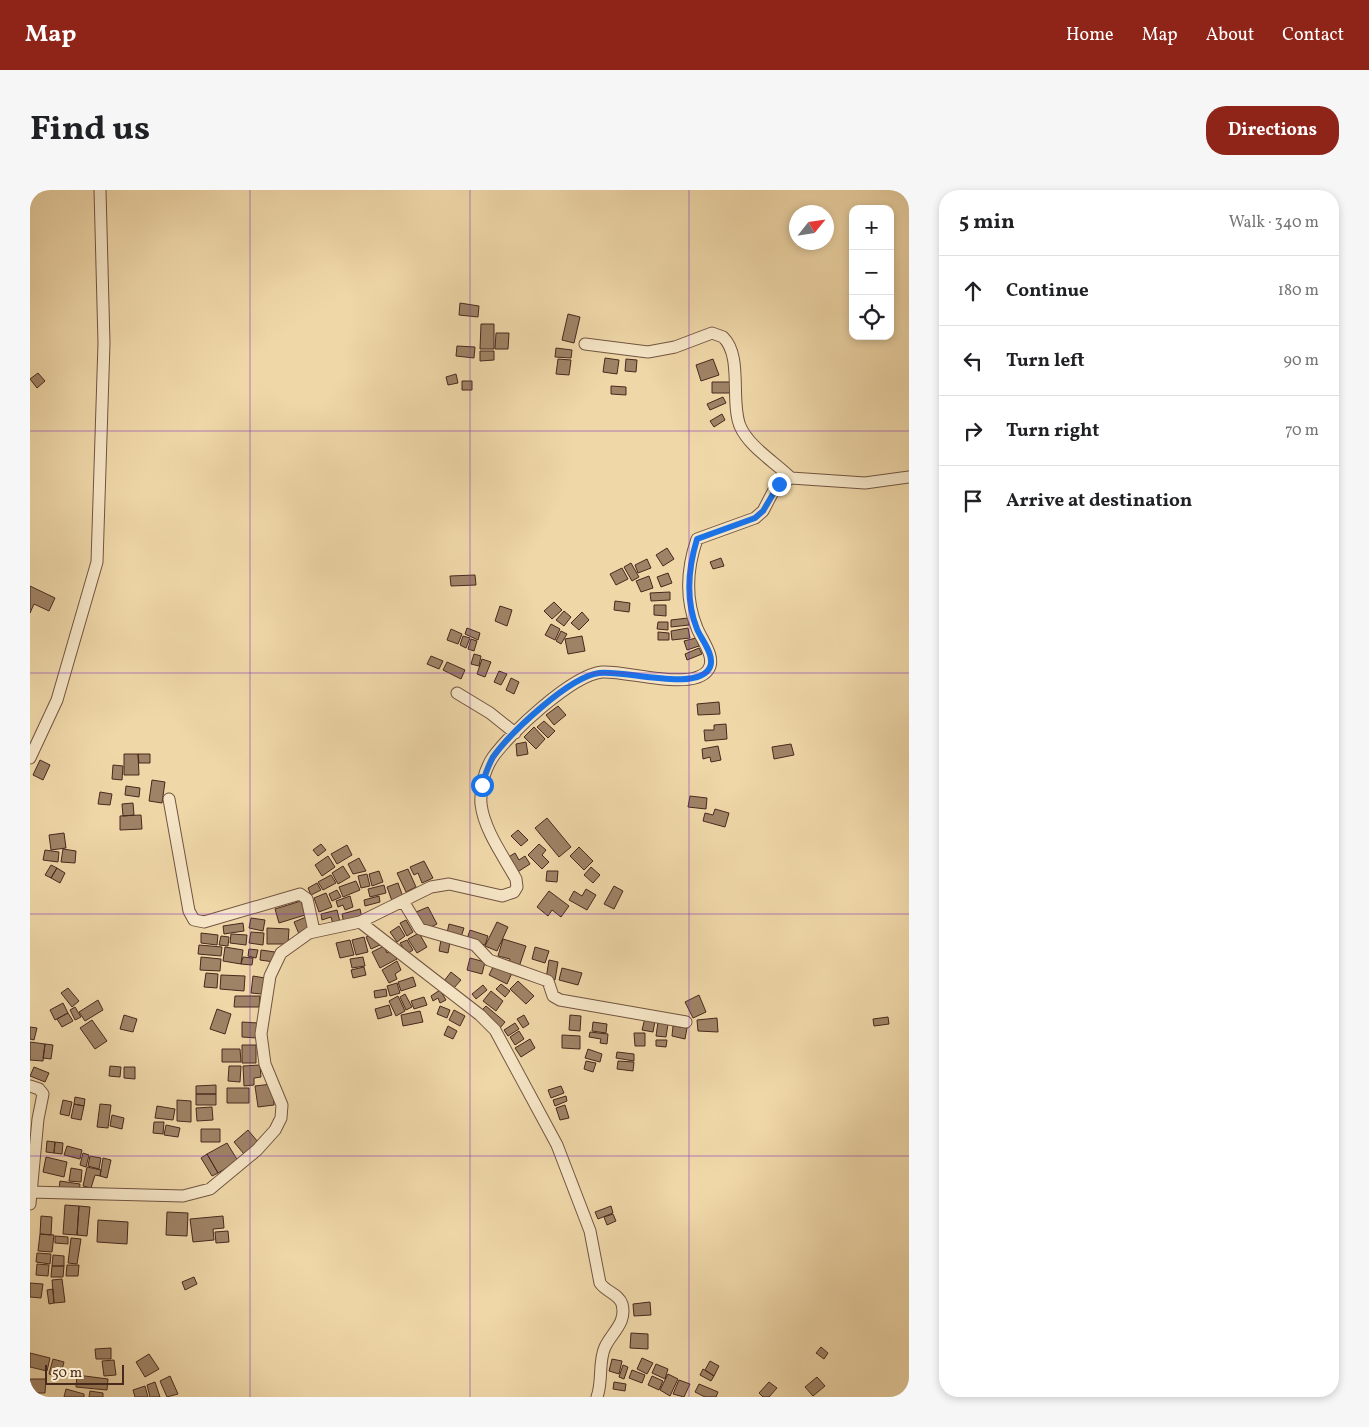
<!DOCTYPE html>
<meta charset="utf-8">
<style>
body{margin:0;font-family:Vollkorn,serif;background:#f6f6f6;color:#202124}
.controls{position:absolute;right:15px;top:15px;display:grid;overflow:hidden;border-radius:10px;box-shadow:0 2px 8px #0003}
.controls button{width:45px;height:45px;display:grid;place-items:center;padding:0;border:0;border-bottom:1px solid #e0e0e0;background:#fff;color:#202124;font:25px sans-serif}
.compass{position:absolute;left:759px;top:15px;width:45px;height:45px;border-radius:50%;background:#fff;box-shadow:0 2px 8px #0003;rotate:60deg}
.scale{position:absolute;left:15px;bottom:12px;width:79px;box-sizing:border-box;padding-left:5px;border:2px solid #48291e;border-top:0;font-size:14px;line-height:18px;white-space:nowrap;color:#48291e;-webkit-text-stroke:4px #f5e5c6;paint-order:stroke}
.stop{position:absolute;width:15px;height:15px;margin:-11px;border:4px solid #1a73e8;border-radius:50%;background:#fff}
.stop.end{background:#1a73e8;border-color:#fff;box-shadow:0 1px 5px #0008}
.list{margin:0;padding:0;list-style:none}
h2{display:flex;justify-content:space-between;align-items:center;height:65px;margin:0;padding:0 20px;font-size:21px}
h2 small{font-size:16px;font-weight:400;color:#757577}
.list li{display:grid;grid-template-columns:32px 1fr auto;gap:15px;align-items:center;box-sizing:border-box;height:70px;padding:0 20px;border-top:1px solid #e0e0e0}
.list b{display:block;font-size:19px;white-space:nowrap}
.list em{font-size:16px;font-style:normal;color:#757577}
.icon{flex:none;width:28px;height:28px;fill:none;stroke:currentColor;stroke-width:2;stroke-linecap:round;stroke-linejoin:round}
.map{position:relative;flex:none;width:879px;height:1207px;overflow:hidden;border-radius:20px}
header{display:flex;align-items:center;gap:30px;box-sizing:border-box;height:70px;padding:0 25px;background:#8f2418;color:#fff}
header strong{font-size:24px}
nav{display:flex;gap:28px;margin-inline-start:auto;font-size:18px}
.intro{display:flex;align-items:center;justify-content:space-between;box-sizing:border-box;height:120px;padding:0 30px}
h1{margin:0;font-size:35px}
.button{padding:12px 22px;border-radius:20px;background:#8f2418;color:#fff;font-size:18px;font-weight:700}
main{display:flex;gap:30px;padding:0 30px}
aside{flex:1;background:#fff;border-radius:20px;box-shadow:0 2px 8px #0003}
.map>svg:first-child{display:block}
</style>
<header>
<strong>Map</strong>
<nav><a>Home</a><a>Map</a><a>About</a><a>Contact</a></nav>
</header>
<div class="intro"><h1>Find us</h1><a class="button">Directions</a></div>
<main>
<div class="map">
<svg width="879" height="1207" viewBox="0 0 879 1207">
<rect width="100%" height="100%" fill="#efd7a8"/>
<filter id="stains"><feTurbulence type="fractalNoise" baseFrequency=".004" numOctaves="4"/><feColorMatrix values="0 0 0 0 .2 0 0 0 0 .09 0 0 0 0 .02 0 0 0 .5 -.17"/></filter>
<radialGradient id="worn" r=".72"><stop offset=".6" stop-color="#630" stop-opacity="0"/><stop offset="1" stop-color="#630" stop-opacity=".3"/></radialGradient>
<path fill="#9f8366" stroke="#48291e" d="M430 113 449 116 448 127 429 125Z
M538 124 550 127 544 153 532 150Z
M451 134H464V159H450Z
M466 143H479L478 159H465Z
M427 156 445 157 444 168 426 166Z
M526 158 542 160 541 168 525 167Z
M450 161H464V170L450 171Z
M575 168 589 170 587 184 573 182Z
M528 169 541 170 539 185 526 184Z
M596 169 607 170 606 182 595 181Z
M683 169 689 185 671 191 666 175Z
M8 183 15 191 7 198 0 189Z
M426 184 428 193 418 195 416 187Z
M432 191H442V200H432Z
M682 192H700L701 203H682Z
M581 196 596 197V205L581 204Z
M693 207 696 213 680 220 677 214Z
M692 224 695 230 684 237 680 231Z
M637 358 644 369 633 376 626 365Z
M691 368 694 376 683 379 680 372Z
M617 369 621 378 608 383 605 375Z
M601 373 609 387 602 391 594 377Z
M592 378 598 389 586 395 580 384Z
M638 383 642 393 631 397 627 387Z
M445 385 446 395 421 396 420 386Z
M619 386 623 398 611 402 606 391Z
M0 396 25 408 19 421 4 414 0 423Z
M640 402V410L621 411 620 403Z
M585 411 600 413 599 422 584 420Z
M524 412 532 420 522 429 514 421Z
M624 415H636V426L624 425Z
M470 416 482 420 477 436 465 431Z
M534 421 541 427 534 436 526 430Z
M552 422 559 430 549 440 541 433Z
M658 428 659 435 641 437V430Z
M628 432H638V440L627 439Z
M521 434 530 439 525 450 515 445Z
M437 438 450 443 448 450 435 444Z
M658 438 660 448 642 450 641 441Z
M421 439 432 444 428 454 417 450Z
M531 441 537 444 531 454 526 451Z
M628 442 639 443V450H628Z
M433 446 440 448 436 458 430 455Z
M552 446 555 461 538 464 535 449Z
M666 448 669 456 657 460 654 451Z
M441 449 447 451 444 461 438 459Z
M669 458 672 464 657 470 655 464Z
M444 464 451 466 449 476 441 474Z
M401 466 413 471 409 479 397 474Z
M452 469 461 472 455 487 447 484Z
M417 472 435 480 431 489 413 480Z
M469 481 477 484 471 495 464 492Z
M481 488 489 492 484 504 476 500Z
M689 512 690 524 668 525 667 514Z
M528 516 536 525 524 535 516 525Z
M514 531 525 541 518 548 507 537Z
M696 534 697 549 675 551 674 540H684V535Z
M504 537 515 549 506 559 494 547Z
M496 552 498 564 487 566 486 554Z
M761 554 764 565 744 569 742 557Z
M688 556 691 570 681 572 680 567 673 569 672 559Z
M94 564H108L109 585H94Z
M108 564H120V573H109Z
M10 570 20 575 13 590 3 585Z
M83 575 93 576 92 590 82 589Z
M122 590 135 592 132 613 119 611Z
M96 596 110 598 109 607 95 605Z
M70 602 82 604 80 615 68 614Z
M660 606 677 608 676 619 658 617Z
M103 613 104 625 93 626 92 614Z
M685 619 699 623 695 637 673 631 675 623 683 625Z
M111 625 112 639 90 640V626Z
M517 628 541 657 529 667 505 638Z
M488 640 498 650 491 656 481 646Z
M34 643 36 658 21 660 19 645Z
M291 654 296 660 288 666 283 660Z
M509 654 516 660 512 665 519 672 512 679 498 665Z
M317 655 322 665 307 674 301 664Z
M549 657 563 671 554 680 540 666Z
M33 659 46 661 45 673 31 672Z
M15 660 29 662 28 672 13 670Z
M485 663 489 670 495 666 500 674 486 683 477 668Z
M298 666 305 677 292 686 285 675Z
M329 668 336 681 323 684 318 674Z
M394 671 403 688 392 693 388 683 384 685 380 677Z
M21 675 27 678 21 688 15 685Z
M313 676 320 687 308 694 302 683Z
M561 677 570 685 563 693 554 685Z
M27 678 35 683 30 693 21 688Z
M378 679 386 697 376 702 367 683Z
M349 681 353 692 342 696 339 684Z
M517 681H528L527 692 516 691Z
M337 684 340 696 331 698 328 686Z
M301 685 306 693 293 700 288 692Z
M326 691 330 700 313 707 309 697Z
M287 693 291 700 281 705 278 698Z
M368 693 373 707 362 711 357 697Z
M354 695 356 703 340 707 338 699Z
M584 696 593 701 584 719 574 714Z
M556 699 566 705 557 720 539 710 544 701 552 706Z
M307 700 311 707 302 711 299 704Z
M519 701 539 716 531 727 522 720 518 726 507 717Z
M296 703 302 717 289 722 284 708Z
M320 706 323 717 315 720 313 715 308 717 306 711Z
M349 706 350 712 335 716 334 710Z
M271 711 275 725 249 733 245 719Z
M398 717 407 734 395 740 386 722Z
M330 719 332 728 314 733 312 724Z
M307 720 310 732 303 734 301 727 292 730 291 724Z
M276 727 281 739 269 744 264 732Z
M221 728 235 730 233 741 219 738Z
M376 730 383 742 377 746 370 733Z
M467 732 478 737 467 761 455 756Z
M213 733 214 741 194 744 193 736Z
M419 734 434 738 431 747 417 743Z
M369 736 375 746 367 752 360 742Z
M237 738 259 739 258 754H237Z
M440 740 458 746 455 755 437 749Z
M221 742 234 743 233 755 219 753Z
M171 743 188 745 187 755 171 753Z
M345 743 350 755 341 759 336 747Z
M389 743 397 757 387 763 378 749Z
M201 744 217 745 216 755 200 753Z
M191 746 199 747 198 756 189 755Z
M334 747 338 762 326 765 322 750Z
M473 749 496 756 489 777 479 774 480 769 468 766Z
M320 750 324 765 310 768 306 753Z
M377 750 383 760 377 764 370 753Z
M411 750 420 752 418 763 409 761Z
M169 755 192 757 191 766 168 764Z
M354 756 357 763 362 760 367 769 350 778 342 762Z
M195 757 213 760 211 774 193 771Z
M505 757 519 761 515 773 502 769Z
M219 759 228 760 226 768 218 766Z
M231 760 245 762 244 772 230 770Z
M171 767 191 769 190 781 170 780Z
M213 767 223 768 222 775 211 774Z
M333 767 335 776 322 778 320 769Z
M440 768 455 772 452 784 437 780Z
M519 770 528 772 525 790 516 789Z
M367 771 371 780 365 784 367 789 359 793 352 780Z
M464 775 482 783 477 794 459 785Z
M334 777 336 785 323 788 321 780Z
M532 778 552 783 548 795 529 790Z
M421 782 431 790 423 799 414 791Z
M176 783 188 784 187 798 174 797Z
M191 785 215 786 214 801 190 799Z
M223 786 235 788 232 804 221 803Z
M383 787 386 796 371 801 368 792Z
M488 791 504 806 496 814 480 799Z
M367 793 370 803 360 806 357 796Z
M471 794 480 801 475 807 466 799Z
M453 795 457 800 446 809 442 804Z
M38 798 49 811 42 817 31 803Z
M356 799 357 806 345 808 344 801Z
M410 800 416 810 410 813 408 808 403 811 401 806Z
M461 801 473 811 466 821 453 811Z
M375 804 382 817 376 820 370 807Z
M669 805 676 822 663 828 655 812Z
M205 806H230L229 817H204Z
M368 806 375 821 366 826 359 811Z
M394 807 397 815 384 819 381 811Z
M68 810 73 820 55 831 49 822Z
M33 813 38 823 25 830 20 820Z
M359 815 362 825 348 829 345 819Z
M410 816 420 820 417 828 407 824Z
M456 816 475 832 470 838 451 821Z
M45 817 51 827 45 830 40 820Z
M187 819 201 824 195 844 180 839Z
M424 820 435 826 430 836 419 830Z
M390 821 393 832 373 836 371 825Z
M38 823 43 831 32 837 27 829Z
M94 825 107 829 103 842 90 839Z
M494 825 499 834 493 838 487 829Z
M540 825 551 826 550 841 539 840Z
M858 827 859 834 844 836 843 829Z
M615 828 625 831 623 842 612 840Z
M687 828 688 842 668 841 667 830Z
M62 830 77 851 65 859 50 838Z
M212 832 228 833 227 848 212 847Z
M563 832 577 834 576 843 562 841Z
M628 832 638 834 636 847 626 846Z
M485 833 489 839 478 846 474 840Z
M418 836 427 841 423 849 414 845Z
M643 836 657 838 655 849 642 846Z
M0 837 7 838 4 850 0 849Z
M489 841 494 849 485 855 480 847Z
M560 842 578 844 577 854 570 853 571 849 559 847Z
M604 843H615V856H605Z
M532 845 550 846V859L532 858Z
M500 849 505 858 491 867 485 858Z
M626 850H637L636 857 626 856Z
M0 852 15 854 13 871 0 870Z
M15 854 23 855 21 869 13 868Z
M212 855H226V873H212Z
M192 859H210L211 872H192Z
M558 859 572 864 570 872 555 868Z
M587 862 604 864V871L586 868Z
M556 871 566 873 563 882 554 879Z
M588 871 604 872 603 881 587 879Z
M230 875 231 887 224 888V895L214 896 213 876Z
M80 876 91 877 90 887 79 886Z
M199 876H211L210 892 198 891Z
M4 877 19 883 15 892 0 886Z
M94 877H105V889L94 888Z
M242 894 244 915 228 917 225 896Z
M186 895V904H166V896Z
M531 896 534 903 521 908 518 900Z
M197 898H219V913H197Z
M166 904H186V915H166Z
M536 906 537 911 525 916 523 910Z
M45 907 55 909 54 916 44 914Z
M33 910 42 912 39 926 30 924Z
M147 910 161 911V932L147 931Z
M44 914 54 916 51 930 41 928Z
M70 914 81 915 78 938 67 937Z
M535 915 539 928 530 930 526 918Z
M127 916 145 919 143 930 125 928Z
M182 917 183 930 167 931 166 918Z
M82 925 94 928 92 939 80 936Z
M124 932H134L133 944 123 943Z
M136 935 150 938 148 947 134 945Z
M171 939H190V952H171Z
M218 940 228 952 214 964 204 952Z
M17 951 25 952 24 963 16 962Z
M25 952 33 953 32 964 24 963Z
M197 953 208 971 188 983 177 964Z
M37 956 52 960 50 969 34 965Z
M53 963 59 965 56 977 50 975Z
M177 964 188 983 182 986 171 968Z
M60 966 71 968 69 979 58 976Z
M16 967 37 972 34 987 13 982Z
M73 968 81 970 77 988 70 986Z
M57 977 71 980 70 986 65 985 61 998 53 996Z
M41 978 52 980 51 992 39 991Z
M30 991 50 994 49 1002 29 999Z
M35 1015 49 1016 47 1045 33 1044Z
M49 1016 60 1017 57 1046 47 1045Z
M581 1016 583 1023 568 1029 565 1022Z
M137 1022 158 1023 157 1046 136 1045Z
M583 1024 586 1031 577 1035 574 1027Z
M11 1026 22 1027 21 1045 10 1044Z
M193 1026 194 1038 183 1039 184 1050 163 1052 160 1029Z
M68 1030 98 1032 97 1054 67 1052Z
M198 1041 199 1052 186 1053 185 1042Z
M10 1044 24 1045 22 1062 8 1061Z
M25 1046 38 1047V1054L25 1053Z
M41 1048 51 1049 47 1074 38 1073Z
M7 1063 21 1064 20 1074 6 1072Z
M23 1065 34 1066V1076H22Z
M7 1074 19 1075 18 1086 6 1085Z
M37 1075H49L48 1086H36Z
M22 1076H34L33 1087H21Z
M164 1087 167 1094 155 1100 152 1092Z
M32 1089 35 1112 24 1113 22 1090Z
M0 1093 13 1094 11 1108 0 1107Z
M23 1099 24 1113 19 1114 17 1100Z
M620 1112 621 1125 604 1126 603 1114Z
M601 1143 618 1144V1159L600 1158Z
M791 1157 798 1163 794 1169 786 1163Z
M81 1158V1169H66L65 1159Z
M0 1163 20 1168 17 1181 0 1177Z
M119 1164 129 1179 115 1187 106 1172Z
M612 1168 623 1173 617 1184 607 1179Z
M23 1169 34 1172 30 1187 19 1184Z
M582 1169 592 1171 589 1184 579 1181Z
M84 1170 86 1185 74 1186 72 1171Z
M680 1171 689 1176 684 1186 675 1180Z
M626 1174 638 1179 635 1189 622 1183Z
M593 1175 598 1177 594 1189 589 1187Z
M673 1179 684 1186 681 1191 670 1185Z
M602 1180 615 1185 612 1193 599 1188Z
M638 1184 648 1189 640 1206 630 1200Z
M47 1185 78 1189 77 1200 46 1197Z
M140 1186 148 1204 137 1207 130 1191Z
M622 1186 633 1191 629 1200 618 1195Z
M787 1187 795 1196 783 1206 775 1197Z
M0 1189H16L15 1203H0Z
M649 1190 660 1194 654 1207 643 1204Z
M125 1192 130 1207H120L117 1195Z
M584 1192 596 1194 595 1201 583 1199Z
M739 1192 747 1198 739 1207H733L729 1203Z
M669 1194 688 1202 686 1207H675L665 1202Z
M115 1196 118 1207H105L103 1200Z
M36 1199 54 1204V1207H34Z
M60 1201 73 1203V1207H59Z"/>
<g fill="none" stroke-linecap="round" stroke-linejoin="round">
<defs>
<path id="street" d="M555 154 618 162 645 157 682 143 693 147C713 166 700 211 710 236 719 257 745 272 761 288
M427 503 460 523 485 543
M0 568 27 510 67 372 74 153 70 0
M139 609 159 721 164 730 174 732 270 704 277 709 284 741
M373 711 390 739 445 755 459 770 518 791 523 806 530 810 656 832
M330 732 450 825 465 840 527 955 560 1041 570 1093C576 1102 589 1104 592 1114 597 1133 582 1142 575 1157 568 1172 573 1191 567 1207
M0 896 9 899 13 904 8 929 0 1014
M0 1002 153 1006 180 999 227 960 245 940 251 928 252 915 235 874 231 844 240 786 251 763 279 743 330 732 401 697 419 694 472 706 484 702 487 697 486 689C474 667 454 640 451 614 450 599 454 580 463 567 480 543 542 485 572 482 596 480 662 502 678 480 687 468 671 449 667 438 655 409 657 378 667 349L725 328 733 321 745 298 761 288 835 293 879 287"/>
</defs>
<use href="#street" stroke="#725440" stroke-width="13"/>
<use href="#street" stroke="#f5e5c6" stroke-width="11"/>
</g>
<g fill="none" stroke-linecap="round" stroke-linejoin="round">
<path stroke="#1a73e8" stroke-width="6" d="M452 595C455 585 458 576 463 567 481 542 539 487 569 483 592 479 669 503 680 477 685 465 671 449 667 439 655 409 658 379 667 349L725 328 733 321 749 294"/>
</g>
<path fill="none" stroke="#7b2cbf" stroke-width="1" stroke-opacity="0.55" d="M220 0V1207M440 0V1207M659 0V1207M0 241H879M0 483H879M0 724H879M0 966H879"/>
<rect width="100%" height="100%" filter="url(#stains)"/>
<rect width="100%" height="100%" fill="url(#worn)"/>
</svg>
<div class="controls">
<button>+</button>
<button>−</button>
<button><svg class="icon" aria-label="locate" viewBox="0 0 24 24"><circle cx="12" cy="12" r="6"/><path d="M12 2v4M12 18v4M2 12h4M18 12h4"/></svg></button>
</div>
<svg class="compass" viewBox="-18 -18 36 36"><path d="M0-13l5 13h-10z" fill="#e53935"/><path d="M0 13l5-13h-10z" fill="#757577"/></svg>
<div class="scale">50 m</div>
<div class="stop" style="left:452px;top:595px"></div>
<div class="stop end" style="left:749px;top:294px"></div>
</div>
<aside>
<h2>5 min<small>Walk · 340 m</small></h2>
<ul class="list">
<li><svg class="icon" aria-label="ahead" viewBox="0 0 24 24"><path d="M12 20V5M6 11l6-6 6 6"/></svg><div><b>Continue</b></div><em>180 m</em></li>
<li><svg class="icon" aria-label="left" viewBox="0 0 24 24"><path d="M17 20v-9H6M10 6l-5 5 5 5"/></svg><div><b>Turn left</b></div><em>90 m</em></li>
<li><svg class="icon" aria-label="right" viewBox="0 0 24 24"><path d="M7 20v-9h11M14 6l5 5-5 5"/></svg><div><b>Turn right</b></div><em>70 m</em></li>
<li><svg class="icon" aria-label="arrive" viewBox="0 0 24 24"><path d="M6 21V4h12l-3 4 3 4H6"/></svg><div><b>Arrive at destination</b></div></li>
</ul>
</aside>
</main>
